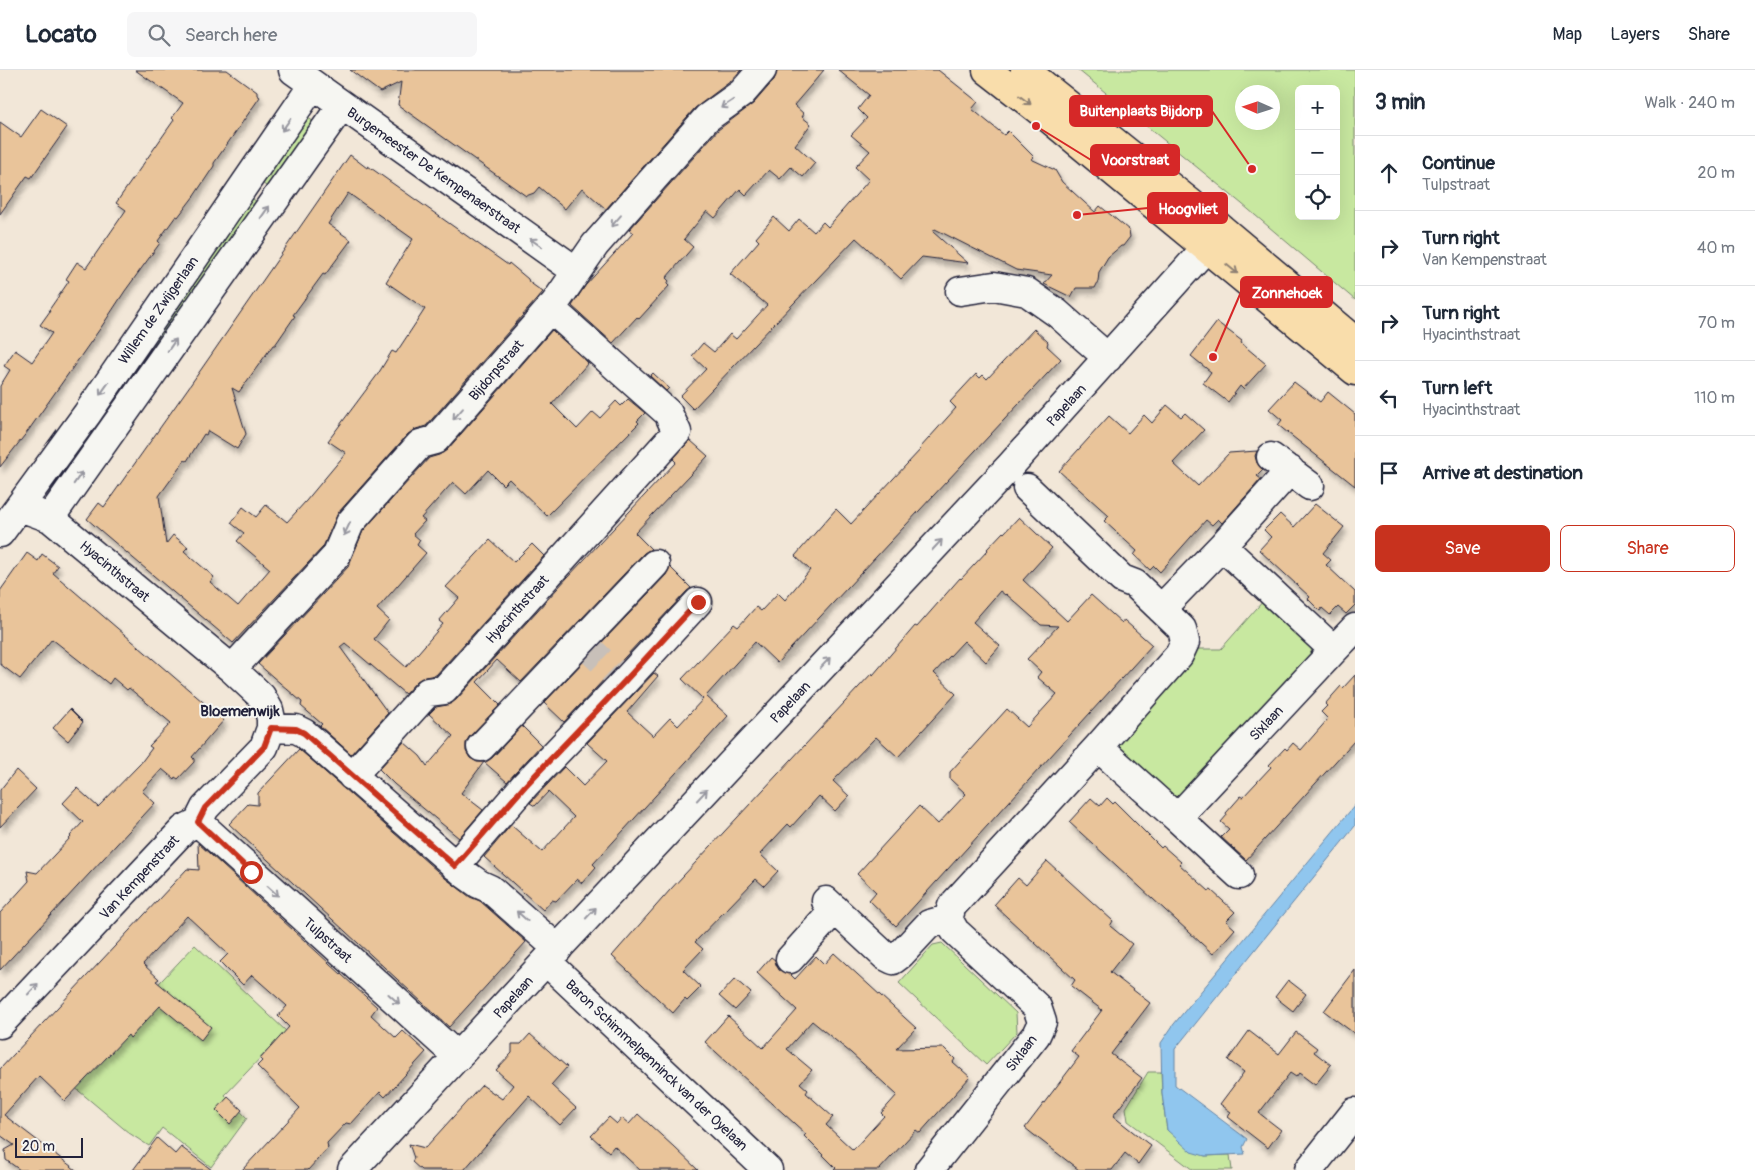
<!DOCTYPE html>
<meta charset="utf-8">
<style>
body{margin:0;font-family:Pangolin,sans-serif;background:#f6f6f7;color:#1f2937}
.controls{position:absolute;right:15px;top:15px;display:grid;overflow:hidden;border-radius:8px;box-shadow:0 5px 20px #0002}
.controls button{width:45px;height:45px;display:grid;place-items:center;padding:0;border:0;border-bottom:1px solid #e0e1e3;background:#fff;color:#1f2937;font:25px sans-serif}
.compass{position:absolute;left:1235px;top:15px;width:45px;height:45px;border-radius:50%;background:#fff;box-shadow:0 5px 20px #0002;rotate:273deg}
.scale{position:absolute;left:15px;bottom:12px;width:68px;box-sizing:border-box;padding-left:5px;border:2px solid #22223b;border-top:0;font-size:14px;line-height:18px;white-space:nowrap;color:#22223b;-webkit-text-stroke:4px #f6f6f2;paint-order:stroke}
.stop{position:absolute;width:15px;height:15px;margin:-11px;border:4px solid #c8321e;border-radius:50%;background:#fff}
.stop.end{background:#c8321e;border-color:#fff;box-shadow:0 1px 5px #0008}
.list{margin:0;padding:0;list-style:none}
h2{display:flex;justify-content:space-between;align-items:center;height:65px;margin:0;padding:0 20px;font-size:21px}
h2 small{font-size:16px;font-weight:400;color:#747a83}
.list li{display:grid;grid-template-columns:32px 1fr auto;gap:15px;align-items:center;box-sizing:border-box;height:75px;padding:0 20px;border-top:1px solid #e0e1e3}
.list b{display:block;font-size:19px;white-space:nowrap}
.list p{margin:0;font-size:16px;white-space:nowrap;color:#747a83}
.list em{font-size:16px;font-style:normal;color:#747a83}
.actions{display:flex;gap:10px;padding:15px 20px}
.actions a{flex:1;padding:11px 0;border:1px solid #c8321e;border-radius:8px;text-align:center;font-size:18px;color:#c8321e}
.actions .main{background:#c8321e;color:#fff}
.icon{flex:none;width:28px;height:28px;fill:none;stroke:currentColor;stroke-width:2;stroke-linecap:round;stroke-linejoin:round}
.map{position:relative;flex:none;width:1355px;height:1100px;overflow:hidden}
header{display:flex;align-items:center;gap:30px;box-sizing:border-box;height:70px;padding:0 25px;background:#fff;border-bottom:1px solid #e0e1e3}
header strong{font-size:24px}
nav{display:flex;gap:28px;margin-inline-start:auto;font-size:18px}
.search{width:350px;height:45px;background:#f6f6f7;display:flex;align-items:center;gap:12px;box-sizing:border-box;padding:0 18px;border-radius:8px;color:#747a83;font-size:19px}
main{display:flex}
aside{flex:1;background:#fff}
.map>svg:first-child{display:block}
</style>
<header>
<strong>Locato</strong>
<div class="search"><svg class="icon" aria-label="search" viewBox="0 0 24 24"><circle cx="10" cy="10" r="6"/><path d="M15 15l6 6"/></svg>Search here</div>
<nav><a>Map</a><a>Layers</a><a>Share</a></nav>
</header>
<main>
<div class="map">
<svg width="1355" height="1100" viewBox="0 0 1355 1100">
<defs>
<filter id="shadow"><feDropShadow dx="3" dy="5.5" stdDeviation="2.5" flood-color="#0004"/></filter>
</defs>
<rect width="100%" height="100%" fill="#f2e7d8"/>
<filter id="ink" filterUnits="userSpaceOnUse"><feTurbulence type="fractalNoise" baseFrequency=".02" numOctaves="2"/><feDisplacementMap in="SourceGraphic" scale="10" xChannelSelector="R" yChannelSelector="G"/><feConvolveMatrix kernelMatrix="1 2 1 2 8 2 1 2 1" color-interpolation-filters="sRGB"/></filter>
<g filter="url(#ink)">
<path fill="#c8e8a0" stroke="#75856e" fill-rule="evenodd" d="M1078 0H1355V230L1242 134ZM1299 19H1336V146H1299ZM1242 22H1272V52H1242Z
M304 45 317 54 270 119 258 110Z
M245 123 261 135 107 354 93 344Z
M1264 530 1312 575 1310 592 1180 729H1168L1117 680 1118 664 1196 579H1221Z
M942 873 1016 943 1017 962 986 995 899 913 933 875Z
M195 875 286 961 225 1025 247 1048 211 1097 162 1058 149 1076 129 1063 67 1011Z
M1148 1002H1161L1162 1024 1167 1060 1205 1086 1230 1085 1232 1100H1193L1128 1051 1126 1038Z"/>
<path fill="#90c6ee" stroke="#6484a6" d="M1355 735V756L1175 979V1015L1247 1069 1243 1077 1245 1084 1205 1086 1191 1082 1167 1060 1162 1024 1161 973 1174 954Z"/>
<path fill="#e9c49a" stroke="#22223b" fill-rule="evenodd" filter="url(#shadow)" d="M135 0H227L257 22V25L260 27 214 93V96L194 126 178 147 176 146 158 171 160 173 125 221 102 256 28 361 0 397V316L10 300 4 296 15 280 32 292 52 263 40 255 50 241 49 240 69 211 66 209 77 192 86 198 126 140 116 133 174 50 172 48 183 33Z
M350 0H741L731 11 695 38 606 139 582 118 565 139 539 117 534 123 526 126 398 35 401 12 380 22Z
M777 0H824L794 35 804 44 802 47 811 54 795 75 815 93 803 107 791 97 780 109 769 100 746 125 740 119 715 148 707 141 684 169 693 177 666 208 669 211 667 214 669 216 639 249 637 247 613 273 572 236 585 216 633 163 629 160 718 60 754 33 774 10Z
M838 0H938L978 32 972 39 1004 65 1008 61 1034 87 1031 89 1055 100 1062 112 1095 142 1100 136 1129 160 1130 167 1123 176H1121L1108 187 1099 202 1098 212 1095 218H1076L1071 227 1044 214 1052 205 1016 200 935 159 933 162 968 193 922 187 901 209 856 168 693 339 680 326 706 299 692 286 703 273 714 282 730 264 736 269 767 235 730 204 759 171 756 168 774 147 789 161 799 149 814 162 823 152 828 157 869 110 855 97 870 81 851 65 867 48 858 39 869 25Z
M41 39 67 57 31 108 27 106 0 144V52L21 67Z
M350 85 367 98 368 96 508 195 509 193 528 209 529 212 543 222 426 356 416 359 408 364 338 443 323 477 233 573 87 449 99 433 104 437 191 314ZM348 123 413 169 386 212 425 239 396 283 392 281 378 304 328 371 346 383 306 431 287 452 266 435 256 447 243 437 231 453 244 463 237 471 270 499 238 536 210 512 214 507 184 481 188 477 173 465 166 474 159 426 185 390 187 391 204 364 206 365 208 361 237 379 246 364 232 318 239 322 273 275H275L295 246 293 245 323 204 325 205 351 170 328 154Z
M1217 252 1242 271 1241 273 1266 294 1243 319 1240 316 1228 332 1203 313 1211 302 1191 286Z
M1034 259 1048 272 1047 276 1061 289 777 593 755 572 706 626 728 646 593 794 596 797 582 813 577 809 556 831 552 830 543 840 484 787 511 755 542 782 574 747 548 722 535 736 530 733 564 697 583 716 607 691 587 673 654 603 658 606 627 642 653 666 670 648 678 656 703 629 682 609 734 554 738 557 756 537 761 541 778 523 785 530 810 500 795 486 836 439 851 454 921 379 920 378 956 338 950 332 976 304 980 308 983 305 987 309Z
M552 260 588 293 552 334 577 359 593 342 600 348 616 331 621 336 628 329 645 343 637 351 639 353 547 446 509 409 503 415 488 400 466 424 453 412 421 448 425 451 413 464 420 470 417 475 426 483 377 539 389 550 374 569 406 597 443 554 439 551 459 528 446 517 490 470 514 492 532 474 544 486 436 605 425 607 417 611 405 624 345 573 340 577 388 643 351 684 320 656 322 654 301 636 302 632 258 594 348 497 363 461 429 388 439 385 447 380Z
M653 303 669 318 666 321 650 306Z
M1294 312 1320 332 1328 322 1355 344V416L1278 355 1282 350 1269 339Z
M1167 335 1181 347 1185 343 1204 360 1173 393 1198 416 1229 383 1257 381 1255 386 1257 393 1263 400 1257 406 1261 409 1222 453 1218 449 1212 455 1206 450 1160 502 1154 496 1150 500 1134 485 1137 481 1104 451 1109 446 1059 401 1109 346 1128 363 1144 345 1152 353Z
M690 370 708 386 635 463 651 479 644 483 521 612 497 590 477 612 500 635 469 667 466 673V681L470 688 477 692H486L492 688 522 656 541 675 507 712 484 692 461 723 483 740 459 768 394 714 379 699 404 672 420 686 427 696 453 666 429 644 436 637 447 635 456 630 567 508 676 392 673 389Z
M1315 434 1344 457 1323 483 1331 490 1326 495 1355 522V535L1346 544 1338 537 1330 545 1322 538 1320 541 1308 529 1310 527 1259 480 1271 467 1264 460 1280 444 1294 457Z
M1019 447 1052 478 1023 510 1067 551 1091 525 1122 553 1124 550 1152 575 896 856 869 830 876 822 857 804 919 736 938 754 966 724 950 709V702L1007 639 1027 657 1057 624 1037 607 1041 602 1027 589 1058 556 1041 555 1006 524 1005 525 1000 521 973 552 1000 576 986 592 964 571 934 603 956 624 898 687 876 667 833 711 849 726 835 741 819 726 791 757 788 754 760 784 778 801 764 816 756 809 695 872 703 879 683 900 701 917 687 931 685 929 673 943 612 886 670 820 872 603 873 605 915 556 917 557 960 508 961 509 988 480 987 479 1003 462 1004 463Z
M27 483 38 491 42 484 58 496 53 503 224 650 192 687 194 689V692L178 709 175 707 174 709 162 699 142 721 155 733 0 900V843L29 811 27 801 37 803 71 767 70 766 83 752 63 733 77 718 98 737 140 694 152 678 149 676 171 653 129 618 127 620 113 608 109 614 52 569 20 609 0 594V521Z
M670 497 691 518 687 521 564 652 544 633 666 505Z
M1355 605V670L1246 790 1221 767 1229 759 1221 752 1227 745 1226 743 1241 726 1243 727 1271 697 1269 695 1285 678 1287 680 1293 673 1301 680 1328 649 1321 642 1327 636 1325 634 1341 616 1343 618Z
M70 639 83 652 68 671 53 658Z
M299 679 445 808 470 827 480 831 526 872 449 957 229 754 248 734 258 735V723Z
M16 700 36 719 0 757V720Z
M1091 728 1100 736 1107 728 1113 734 1115 732 1161 778 1163 776 1181 792 1179 794 1209 821 1211 820 1235 842 1226 851 1235 859 1213 884 1069 752Z
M198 773 377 937 371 945 396 968 403 961 426 982 385 1027 380 1022 351 1054 346 1053 327 1073 328 1078 308 1100H242L300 1038 257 996 262 991 260 989 289 957 278 946 287 936 252 905 243 915 220 892 228 884 187 846 143 894 159 909 156 911 211 957 201 970 160 936 130 968 128 965 65 1031 39 1006 4 1045 76 1100H20L6 1090 5 1080 14 1075 0 1065V999L187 799 199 800Z
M1047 791 1113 851 1110 856 1132 874 1110 902 1150 933 1111 984 1142 1008 1113 1046 1151 1076 1138 1094 1125 1083 1112 1100H1079L1025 1058 1079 987 1071 981 1102 940 1071 916 1075 910 994 835 1018 808 1026 815Z
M834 883 916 958 896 979 944 978 955 989 953 992 970 1007 920 1063 916 1060 879 1100H834L836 1098 804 1066 806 1064 705 972 728 946 763 978 797 940 757 903 771 887 775 890 779 900 790 904 795 909 816 886 824 894ZM812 951 851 983 897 1025 881 1043 884 1046 853 1080 826 1055 833 1047 806 1023 808 1020 800 1013 812 1000 787 979Z
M1355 900V964L1324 941Z
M735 909 751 923 735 940 719 926Z
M1288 910 1306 924 1293 941 1275 927Z
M1249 961 1279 984 1296 962 1317 978 1314 982 1331 995 1315 1015 1299 1003 1296 1007 1290 1003 1259 1043 1281 1060 1268 1078 1228 1047 1231 1042 1220 1034 1244 1002 1228 990Z
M530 964 567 997 551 1015 576 1038 560 1055 529 1026 464 1100H421L412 1092 414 1088 409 1074 425 1078 482 1015 502 1029 513 1015 496 1000 512 983V974H521Z
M228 1027 242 1040 230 1054 216 1040Z
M638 1044 674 1077 698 1100H640L614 1076 609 1082 591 1066 609 1047 617 1054 622 1048 629 1054Z
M157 1068 175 1084 181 1077 212 1100H133Z"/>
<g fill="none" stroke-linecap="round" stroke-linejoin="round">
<path stroke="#c8c0b9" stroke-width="28" stroke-dasharray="28 14" stroke-linecap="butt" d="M581 571 624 612"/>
<defs>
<path id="minor" d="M293 0 576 201
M960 221 994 216 1027 222 1057 243 1108 288
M1271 387 1310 416
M50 448 342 35
M0 463 87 344 313 15
M1222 476 1290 400
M1334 580 1355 558
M232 599 336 486 350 453 420 374 435 370 555 233 595 175 707 48 742 23 762 0
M271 658 296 659 304 663 465 804 479 814 490 819 558 879
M481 677 655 494
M1098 677 1177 748 1334 580 1222 476 1161 539
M352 706 428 622 444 620 677 362 668 343 550 238
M1177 748 1239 805
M198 752 458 987
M455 796 525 715 624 612 698 532
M826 831 885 886 893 890 901 884 929 854 948 849
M790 889 835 839
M546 891 768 1100
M0 954 184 759 198 752 205 738 264 677 271 658V649L269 640 261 626 232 599 50 448 20 437
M352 1100 546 891 1011 395 1222 160
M929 1100 1036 965 1042 952 1037 937 955 861 948 849 952 836 1098 677 1179 585 1185 572 1182 559 1135 514 1122 509 1027 418
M1309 1100 1355 1042"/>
<path id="major" d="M987 0 1046 46 1355 301
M1025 0 1197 138 1355 271"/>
</defs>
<use href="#minor" stroke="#22223b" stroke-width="31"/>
<use href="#major" stroke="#22223b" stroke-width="31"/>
<use href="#minor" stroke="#f6f6f2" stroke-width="28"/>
<use href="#major" stroke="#f9ddab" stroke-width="28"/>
</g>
<defs><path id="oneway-shaft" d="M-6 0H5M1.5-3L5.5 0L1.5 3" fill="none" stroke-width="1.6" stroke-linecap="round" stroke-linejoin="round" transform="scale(1.25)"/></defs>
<g stroke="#8e8073">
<use href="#oneway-shaft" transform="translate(1025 30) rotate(37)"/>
<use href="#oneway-shaft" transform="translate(1232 199) rotate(39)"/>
</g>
<g stroke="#9797a0">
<use href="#oneway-shaft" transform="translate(727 34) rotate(146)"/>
<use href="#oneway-shaft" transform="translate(286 55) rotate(125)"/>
<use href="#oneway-shaft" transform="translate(265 142) rotate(-55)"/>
<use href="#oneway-shaft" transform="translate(616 151) rotate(131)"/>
<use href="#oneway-shaft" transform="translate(536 173) rotate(-145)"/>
<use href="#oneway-shaft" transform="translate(172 275) rotate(-55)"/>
<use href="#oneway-shaft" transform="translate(104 319) rotate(125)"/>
<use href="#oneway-shaft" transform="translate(458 344) rotate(131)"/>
<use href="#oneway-shaft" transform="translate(78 408) rotate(-55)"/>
<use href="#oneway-shaft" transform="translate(347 459) rotate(115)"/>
<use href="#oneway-shaft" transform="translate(937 475) rotate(-47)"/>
<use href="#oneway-shaft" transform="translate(825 593) rotate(-47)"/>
<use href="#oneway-shaft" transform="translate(702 725) rotate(-47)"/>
<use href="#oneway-shaft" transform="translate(273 821) rotate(42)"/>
<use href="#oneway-shaft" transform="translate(591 843) rotate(-47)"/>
<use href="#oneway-shaft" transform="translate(522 846) rotate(-138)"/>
<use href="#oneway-shaft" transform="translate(33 919) rotate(-47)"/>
<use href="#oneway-shaft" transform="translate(394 929) rotate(42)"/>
</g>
</g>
<g fill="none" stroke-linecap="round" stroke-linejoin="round" filter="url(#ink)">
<path stroke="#c8321e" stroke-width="6" d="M251 802 198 752 205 738 264 677 271 658 296 659 304 663 455 796 525 716 624 612 698 532"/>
</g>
<g text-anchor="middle" stroke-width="4" stroke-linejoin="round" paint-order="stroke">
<g font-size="14" fill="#22223b" stroke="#f6f6f2">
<text transform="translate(434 100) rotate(35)" y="5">Burgemeester De Kempenaerstraat</text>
<text transform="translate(158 240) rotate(-55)" y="5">Willem de Zwijgerlaan</text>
<text transform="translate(496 300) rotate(-49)" y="5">Bijdorpstraat</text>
<text transform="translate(1066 335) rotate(-48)" y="5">Papelaan</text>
<text transform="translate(115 501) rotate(40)" y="5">Hyacinthstraat</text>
<text transform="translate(517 539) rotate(-48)" y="5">Hyacinthstraat</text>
<text transform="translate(790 632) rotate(-47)" y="5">Papelaan</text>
<text transform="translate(1266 653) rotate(-47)" y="5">Sixlaan</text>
<text transform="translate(139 807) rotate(-47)" y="5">Van Kempenstraat</text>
<text transform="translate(328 870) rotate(42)" y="5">Tulpstraat</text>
<text transform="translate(513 927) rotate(-48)" y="5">Papelaan</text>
<text transform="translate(1021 983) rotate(-53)" y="5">Sixlaan</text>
<text transform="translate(657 995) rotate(43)" y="5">Baron Schimmelpenninck van der Oyelaan</text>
</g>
<g font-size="15" font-weight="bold" fill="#22223b" stroke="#f6f6f2">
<text x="240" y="646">Bloemenwijk</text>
</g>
</g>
<path fill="none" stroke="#d62828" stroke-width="2" d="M1252 99L1212 41M1036 56L1091 90M1077 145L1148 138M1213 287L1241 222"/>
<g fill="#d62828" stroke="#f6f6f2" stroke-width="2">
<circle cx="1252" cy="99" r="5"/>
<circle cx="1036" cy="56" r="5"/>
<circle cx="1077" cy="145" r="5"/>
<circle cx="1213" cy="287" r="5"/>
</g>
<g fill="#d62828" stroke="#d62828" stroke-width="2">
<rect x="1070" y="26" width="142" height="30" rx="5"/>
<rect x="1091" y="75" width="88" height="30" rx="5"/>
<rect x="1148" y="123" width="79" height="30" rx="5"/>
<rect x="1241" y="207" width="91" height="30" rx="5"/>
</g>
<g font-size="15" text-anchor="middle" font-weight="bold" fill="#fff">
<text x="1141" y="46">Buitenplaats Bijdorp</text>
<text x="1135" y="95">Voorstraat</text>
<text x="1188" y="144">Hoogvliet</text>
<text x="1287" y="228">Zonnehoek</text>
</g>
</svg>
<div class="controls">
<button>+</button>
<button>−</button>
<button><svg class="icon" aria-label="locate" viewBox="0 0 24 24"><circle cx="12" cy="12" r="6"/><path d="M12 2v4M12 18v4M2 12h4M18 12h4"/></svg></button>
</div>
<svg class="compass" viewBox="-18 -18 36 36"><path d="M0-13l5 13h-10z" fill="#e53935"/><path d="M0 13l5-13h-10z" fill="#747a83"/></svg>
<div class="scale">20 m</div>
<div class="stop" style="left:251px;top:802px"></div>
<div class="stop end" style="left:698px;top:532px"></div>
</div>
<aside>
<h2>3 min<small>Walk · 240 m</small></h2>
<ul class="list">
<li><svg class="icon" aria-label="ahead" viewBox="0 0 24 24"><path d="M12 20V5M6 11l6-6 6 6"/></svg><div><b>Continue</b><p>Tulpstraat</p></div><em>20 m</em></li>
<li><svg class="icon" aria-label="right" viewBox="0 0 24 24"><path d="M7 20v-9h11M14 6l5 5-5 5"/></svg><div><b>Turn right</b><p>Van Kempenstraat</p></div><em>40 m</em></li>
<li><svg class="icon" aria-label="right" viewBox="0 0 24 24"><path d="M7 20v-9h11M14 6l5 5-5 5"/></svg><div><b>Turn right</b><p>Hyacinthstraat</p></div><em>70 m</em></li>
<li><svg class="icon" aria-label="left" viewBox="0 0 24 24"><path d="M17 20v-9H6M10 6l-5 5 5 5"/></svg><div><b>Turn left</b><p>Hyacinthstraat</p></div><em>110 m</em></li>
<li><svg class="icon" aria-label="arrive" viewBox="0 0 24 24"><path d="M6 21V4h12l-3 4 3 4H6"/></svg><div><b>Arrive at destination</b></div></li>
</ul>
<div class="actions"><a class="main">Save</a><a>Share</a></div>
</aside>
</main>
